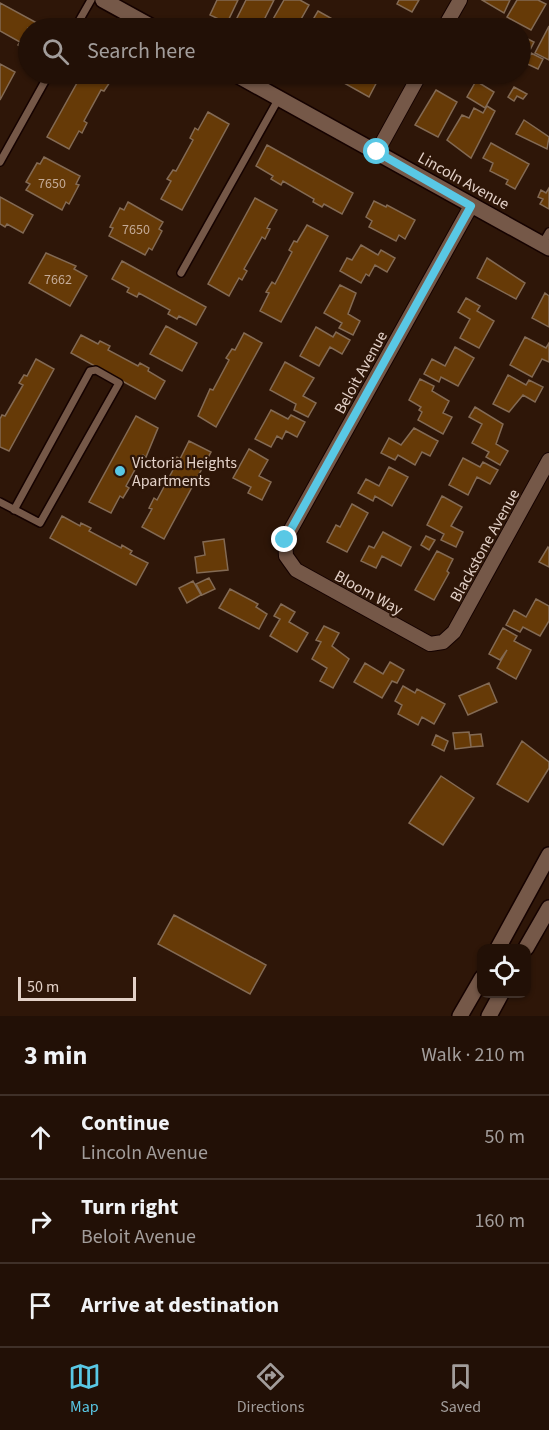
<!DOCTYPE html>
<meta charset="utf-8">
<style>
body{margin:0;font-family:"Source Sans 3",sans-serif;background:#2a1910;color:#f1f3f6}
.controls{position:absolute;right:18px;bottom:18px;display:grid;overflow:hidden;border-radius:12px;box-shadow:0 2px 4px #0004}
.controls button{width:54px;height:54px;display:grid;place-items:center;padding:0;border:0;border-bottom:2px solid #3f3028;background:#221006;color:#f1f3f6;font:30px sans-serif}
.scale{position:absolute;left:18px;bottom:15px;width:118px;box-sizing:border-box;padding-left:6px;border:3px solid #e3d1c8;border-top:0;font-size:16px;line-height:21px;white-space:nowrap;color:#e3d1c8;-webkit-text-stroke:4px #2e1608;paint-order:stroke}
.stop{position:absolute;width:18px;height:18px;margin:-14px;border:4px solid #59c8e5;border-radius:50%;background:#fff}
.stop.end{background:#59c8e5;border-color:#fff;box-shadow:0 2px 6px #0008}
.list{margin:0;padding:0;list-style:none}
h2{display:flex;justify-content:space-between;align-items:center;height:78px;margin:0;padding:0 24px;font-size:26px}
h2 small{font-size:20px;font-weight:400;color:#a29d9b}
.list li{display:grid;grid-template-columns:39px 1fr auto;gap:18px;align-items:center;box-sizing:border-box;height:84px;padding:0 24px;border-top:2px solid #3f3028}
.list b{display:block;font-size:22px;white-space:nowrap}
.list p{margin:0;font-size:20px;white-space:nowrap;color:#a29d9b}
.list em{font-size:20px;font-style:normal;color:#a29d9b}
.icon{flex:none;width:33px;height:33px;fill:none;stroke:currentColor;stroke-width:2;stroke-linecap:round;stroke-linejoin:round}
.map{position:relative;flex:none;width:549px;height:1016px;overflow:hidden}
.search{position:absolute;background:#221006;box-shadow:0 2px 4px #0004;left:18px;right:18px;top:18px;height:66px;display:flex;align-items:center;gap:15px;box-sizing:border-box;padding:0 21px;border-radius:33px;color:#a29d9b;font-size:22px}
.sheet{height:330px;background:#221006}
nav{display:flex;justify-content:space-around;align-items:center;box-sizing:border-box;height:84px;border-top:2px solid #3f3028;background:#221006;font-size:16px;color:#a29d9b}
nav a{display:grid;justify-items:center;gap:3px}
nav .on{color:#59c8e5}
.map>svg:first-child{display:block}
</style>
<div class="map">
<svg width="549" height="1016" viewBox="0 0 549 1016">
<rect width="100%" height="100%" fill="#2e1608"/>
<path fill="#663a07" stroke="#836a54" stroke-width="1.5" d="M217 0H238L227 23 210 15Z
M246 0H274L260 28H248L235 22Z
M284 0H300L309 5 296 28H268Z
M399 0H419L412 12 397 4Z
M482 0H510L504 13Z
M517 0H538L546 4 531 30 507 17Z
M0 3 46 28H28V50L18 45 20 42 0 31Z
M318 11 336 21 332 28H308Z
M549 26V60L535 53Z
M522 36 534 42 527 56 520 53Z
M531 53 543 59 538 69 525 63Z
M0 64 15 72 0 100Z
M82 74H110L107 80 110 82 104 91 101 90 84 121 87 123 82 133 79 131 69 149 47 137Z
M350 74H381L369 97 344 83Z
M476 81 494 92 485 108 467 97Z
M514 87 527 94 523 99 517 96 514 101 508 97Z
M436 90 457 102 438 137 415 125Z
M487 106 495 111 471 158 447 140 462 115 469 118 474 108 483 113Z
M208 112 229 124 182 210 161 199 171 181 167 179 173 170 176 171 193 140 190 138 195 128 198 130Z
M524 120 549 137 547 149 516 134Z
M491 143 529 164 515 189 506 184 508 180 490 171 493 163 483 158Z
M267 145 353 193 342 214 324 204 322 207 313 202 314 199 283 181 281 185 271 179 273 176 256 166Z
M44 157 80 176 76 184 79 185 69 204 66 202 62 210 26 190 30 184 26 182 37 163 40 164Z
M549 188V209L540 204 543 199 538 197 541 190 546 193Z
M0 197 33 215 23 233 7 224 5 227 0 224Z
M255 198 277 210 267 228 270 229 265 239 262 237 244 269 247 271 242 280 239 278 229 296 208 284Z
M374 201 386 207 387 205 415 220 405 239 399 235 396 241 369 227 372 221 366 217Z
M128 202 163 222 159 229 162 231 152 250 149 248 145 255 109 236 113 228 110 227 120 208 124 210Z
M307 225 328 236 281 322 260 311 269 293 266 292 272 282 275 284 292 252 289 250 294 241 297 242Z
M361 245 378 255 381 250 395 258 387 272 375 265 369 276 366 274 361 283 340 271 347 258 352 260Z
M46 253 76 266 74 269 87 276 70 306 29 283Z
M487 258 525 283 516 299 477 278Z
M122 261 206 307 196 325 179 316 177 319 168 314 170 310 139 293 137 297 127 292 129 288 112 279Z
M340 285 356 293 348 314 360 321 353 335 339 328 342 323 324 313Z
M545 293 549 296V327L532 318Z
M466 298 480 306 477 311 494 321 479 348 460 338 470 319 458 312Z
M166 326 197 343 182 371 150 354Z
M316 327 333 337 336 332 350 340 342 354 330 347 319 366 300 356Z
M244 333 262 343 216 427 198 416 210 389 213 390 229 360 226 358 232 349 235 350Z
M81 335 98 344 100 341 110 346 108 350 138 366 140 363 149 368 148 371 165 381 155 399 71 353Z
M525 337 546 348 549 343V362L542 359 532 377 510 365Z
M455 347 474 358 458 386 441 377 439 382 424 374 432 359 445 366Z
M36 359 54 369 9 451 0 447V419L2 415 5 416 23 385 19 383 24 375 27 376Z
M285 362 314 378 303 396 316 403 308 417 294 410 296 404 270 390Z
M508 375 526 385 529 380 543 387 535 402 523 395 509 412 493 404Z
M420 379 434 386 432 391 449 401 443 413 452 417 443 434 418 420 422 412 419 410 421 407 409 400Z
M475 407 503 424 496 444 508 451 500 465 486 457 489 452 472 443 482 424 469 417Z
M271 410 288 419 291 415 305 422 297 437 286 431 282 439 277 436 271 447 255 439Z
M136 416 158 428 146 457 143 455 126 486 129 488 123 498 120 496 111 513 89 502Z
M414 428 438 441 430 456 422 452 415 465 398 455 395 460 381 453 389 438 401 445Z
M189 441 211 452 164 539 142 527 152 509 149 508 154 498 157 500 174 468 172 466 177 457 180 459Z
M249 449 268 460 259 476 271 482 262 500 248 493 251 487 233 478Z
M463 458 480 467 483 462 498 470 490 484 477 477 468 495 449 485Z
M389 467 408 477 392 506 375 496 373 501 358 493 366 479 379 486Z
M442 496 462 507 451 526 463 532 456 547 441 540 444 534 427 525Z
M352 504 368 513 347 552 327 542 336 525 340 527Z
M62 516 80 526 81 523 91 528 89 531 121 548 122 545 132 551 130 554 148 563 136 585 50 538Z
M383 532 411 547 401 566 382 556 376 568 361 561 369 546 374 548Z
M426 536 435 540 429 550 421 545Z
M224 539 228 570 197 573 195 557 205 555 203 542Z
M548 547 549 548V567L539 562Z
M437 551 453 559 447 571 449 573 434 600 415 590Z
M209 578 215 589 202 595 196 584Z
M193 581 201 595 187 603 179 588Z
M230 589 258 604 256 607 267 614 259 629 219 608Z
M536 599 549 606V621L540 636 523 627 520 632 506 625 514 610 526 617Z
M281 604 295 612 289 622 308 633 297 652 270 636 280 619 274 616Z
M324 626 339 633 332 646 349 659 333 688 320 681 327 668 312 659 321 642 316 640Z
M503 628 517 636 514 641 531 650 516 679 497 668 507 650 500 660 489 654Z
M390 662 404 670 397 683 392 681 382 698 354 682 365 663 383 674Z
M489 683 497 702 468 715 459 696Z
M403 686 415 693 417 689 445 704 434 724 422 717 418 725 398 714 402 705 395 701Z
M469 732 471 747 455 749 453 733Z
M481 734 483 746 471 747 470 735Z
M436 735 448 741 444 751 432 745Z
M522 741 549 762V768L528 802 497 784Z
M441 776 474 798 443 845 409 823Z
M174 915 266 965 250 994 158 944Z"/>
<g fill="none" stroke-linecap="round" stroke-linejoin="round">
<defs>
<path id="lane" d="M75 28 91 0
M0 162 49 74
M542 244 549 232
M181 273 279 98
M0 502 40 523 119 383 96 370 90 371 14 510"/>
<path id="street" d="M444 28 460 0
M377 152 420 74
M471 206 285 540 286 556 296 570 430 644 443 642 454 632 549 460"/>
<path id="secondary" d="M103 0 154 28
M235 74 549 248
M498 948 549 855
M526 948 549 908
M460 1016 482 978
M489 1016 501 994"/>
</defs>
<use href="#lane" stroke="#150200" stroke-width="10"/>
<use href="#street" stroke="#150200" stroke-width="16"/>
<use href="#secondary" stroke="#150200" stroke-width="18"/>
<use href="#lane" stroke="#755848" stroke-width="7"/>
<use href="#street" stroke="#755848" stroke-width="14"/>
<use href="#secondary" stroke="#755848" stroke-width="15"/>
</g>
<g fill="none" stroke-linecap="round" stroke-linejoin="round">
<path stroke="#59c8e5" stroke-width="8" d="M285 540 471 206 377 152"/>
</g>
<circle fill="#59c8e5" stroke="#2e1608" stroke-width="2" cx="120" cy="471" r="6"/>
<g text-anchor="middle" stroke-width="4.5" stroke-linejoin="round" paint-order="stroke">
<g font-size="14" fill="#c4ab98">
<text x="52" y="188">7650</text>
<text x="136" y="234">7650</text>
<text x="58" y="284">7662</text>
</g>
<g font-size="16" fill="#e3d1c8" stroke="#2e1608">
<text transform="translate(464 180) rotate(29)" y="6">Lincoln Avenue</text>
<text transform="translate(360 372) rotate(-61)" y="6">Beloit Avenue</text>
<text transform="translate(484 545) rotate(-61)" y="6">Blackstone Avenue</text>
<text transform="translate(369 592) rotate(29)" y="6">Bloom Way</text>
</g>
<g font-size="16" fill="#e3d1c8" stroke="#2e1608" text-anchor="start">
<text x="132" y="468">Victoria Heights<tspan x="132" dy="18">Apartments</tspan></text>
</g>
</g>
</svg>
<div class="controls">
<button><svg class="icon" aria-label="locate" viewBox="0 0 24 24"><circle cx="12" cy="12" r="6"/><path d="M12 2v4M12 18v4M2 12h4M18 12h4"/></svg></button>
</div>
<div class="scale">50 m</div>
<div class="stop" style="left:377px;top:152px"></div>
<div class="stop end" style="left:285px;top:540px"></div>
<div class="search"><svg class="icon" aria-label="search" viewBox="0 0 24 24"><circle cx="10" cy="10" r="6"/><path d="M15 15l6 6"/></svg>Search here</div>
</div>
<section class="sheet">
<h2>3 min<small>Walk · 210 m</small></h2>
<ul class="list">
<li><svg class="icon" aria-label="ahead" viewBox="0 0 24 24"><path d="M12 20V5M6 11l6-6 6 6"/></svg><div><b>Continue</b><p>Lincoln Avenue</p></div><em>50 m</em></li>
<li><svg class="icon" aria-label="right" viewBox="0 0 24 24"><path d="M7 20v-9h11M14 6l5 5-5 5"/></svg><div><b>Turn right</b><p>Beloit Avenue</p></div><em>160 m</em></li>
<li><svg class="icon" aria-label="arrive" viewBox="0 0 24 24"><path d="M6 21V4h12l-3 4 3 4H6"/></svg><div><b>Arrive at destination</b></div></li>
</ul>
</section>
<nav>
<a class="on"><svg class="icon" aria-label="map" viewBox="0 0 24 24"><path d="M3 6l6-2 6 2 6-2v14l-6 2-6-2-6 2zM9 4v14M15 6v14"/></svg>Map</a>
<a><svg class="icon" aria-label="directions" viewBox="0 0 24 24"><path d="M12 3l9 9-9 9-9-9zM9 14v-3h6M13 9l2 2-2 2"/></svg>Directions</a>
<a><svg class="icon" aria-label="saved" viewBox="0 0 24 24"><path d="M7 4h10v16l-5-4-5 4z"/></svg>Saved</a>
</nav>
